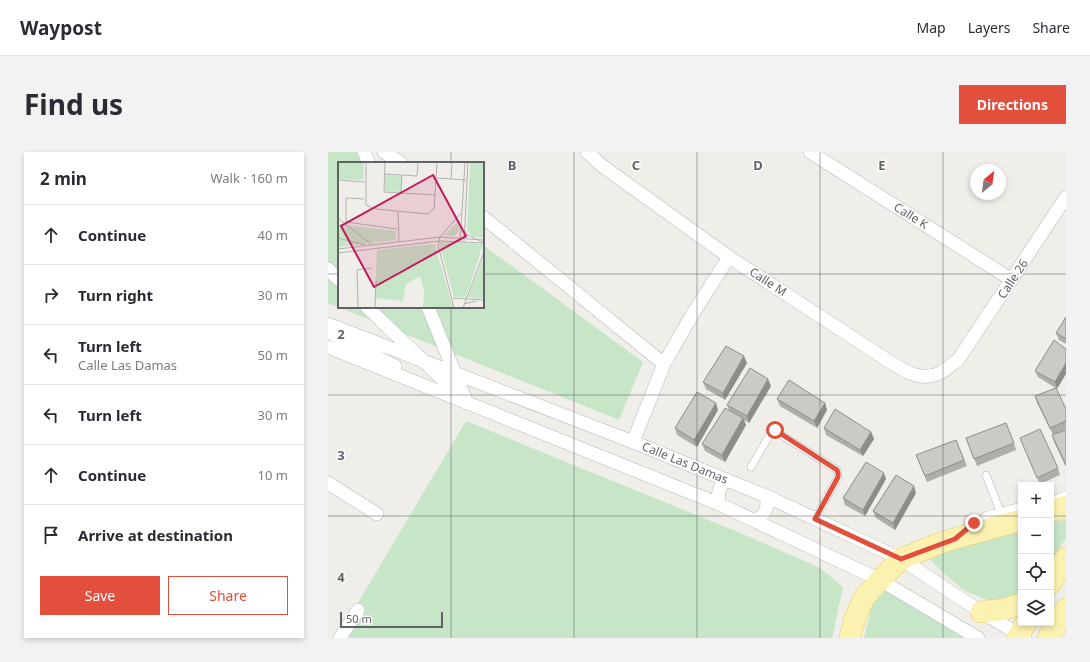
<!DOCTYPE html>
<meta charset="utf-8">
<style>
body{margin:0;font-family:"Noto Sans",sans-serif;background:#f2f2f3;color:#2b2b33}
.controls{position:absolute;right:12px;bottom:12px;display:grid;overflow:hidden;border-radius:0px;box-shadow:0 2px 6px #0003}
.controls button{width:36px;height:36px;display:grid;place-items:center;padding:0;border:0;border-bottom:1px solid #e1e1e2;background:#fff;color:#2b2b33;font:20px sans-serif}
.compass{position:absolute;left:642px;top:12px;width:36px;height:36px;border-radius:50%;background:#fff;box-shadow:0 2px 6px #0003;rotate:29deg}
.scale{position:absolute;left:12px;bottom:10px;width:103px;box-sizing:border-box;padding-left:4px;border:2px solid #5f6267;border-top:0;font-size:11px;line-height:14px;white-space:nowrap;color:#5f6267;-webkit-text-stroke:3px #fff;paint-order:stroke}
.stop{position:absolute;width:12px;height:12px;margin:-9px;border:3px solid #e24f3c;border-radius:50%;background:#fff}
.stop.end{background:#e24f3c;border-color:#fff;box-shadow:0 1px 4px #0008}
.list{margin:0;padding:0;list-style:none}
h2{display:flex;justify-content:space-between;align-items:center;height:52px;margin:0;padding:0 16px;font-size:17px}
h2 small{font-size:13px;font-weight:400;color:#7c7c81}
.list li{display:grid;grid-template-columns:26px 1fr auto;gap:12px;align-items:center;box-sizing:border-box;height:60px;padding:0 16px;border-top:1px solid #e1e1e2}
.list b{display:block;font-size:15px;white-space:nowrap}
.list p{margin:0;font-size:13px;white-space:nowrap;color:#7c7c81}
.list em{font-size:13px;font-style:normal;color:#7c7c81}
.actions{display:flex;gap:8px;padding:12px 16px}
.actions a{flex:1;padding:9px 0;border:1px solid #e24f3c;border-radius:0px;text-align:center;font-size:14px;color:#e24f3c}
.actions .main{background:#e24f3c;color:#fff}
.icon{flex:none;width:22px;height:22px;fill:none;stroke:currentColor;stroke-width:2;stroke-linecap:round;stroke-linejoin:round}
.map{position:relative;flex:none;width:738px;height:486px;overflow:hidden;border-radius:0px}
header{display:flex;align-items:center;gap:24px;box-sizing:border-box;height:56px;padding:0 20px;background:#fff;border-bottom:1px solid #e1e1e2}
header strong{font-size:19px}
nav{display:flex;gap:22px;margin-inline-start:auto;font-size:14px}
.intro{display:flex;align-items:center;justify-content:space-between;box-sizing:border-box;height:96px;padding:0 24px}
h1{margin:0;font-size:28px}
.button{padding:10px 18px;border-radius:0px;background:#e24f3c;color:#fff;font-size:14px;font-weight:700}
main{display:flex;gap:24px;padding:0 24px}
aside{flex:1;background:#fff;border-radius:0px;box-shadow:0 2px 6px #0003}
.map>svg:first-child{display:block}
</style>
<header>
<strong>Waypost</strong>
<nav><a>Map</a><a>Layers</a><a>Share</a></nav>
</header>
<div class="intro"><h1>Find us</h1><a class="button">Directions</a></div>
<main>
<aside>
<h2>2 min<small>Walk · 160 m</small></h2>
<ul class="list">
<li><svg class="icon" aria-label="ahead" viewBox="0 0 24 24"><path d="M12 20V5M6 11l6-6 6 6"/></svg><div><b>Continue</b></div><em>40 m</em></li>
<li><svg class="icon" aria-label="right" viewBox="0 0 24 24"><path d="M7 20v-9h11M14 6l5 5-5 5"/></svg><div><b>Turn right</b></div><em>30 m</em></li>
<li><svg class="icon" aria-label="left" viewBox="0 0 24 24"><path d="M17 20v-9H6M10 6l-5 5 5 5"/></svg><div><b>Turn left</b><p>Calle Las Damas</p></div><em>50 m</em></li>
<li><svg class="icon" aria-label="left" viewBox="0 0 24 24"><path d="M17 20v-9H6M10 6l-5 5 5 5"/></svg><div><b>Turn left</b></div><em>30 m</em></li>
<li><svg class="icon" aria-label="ahead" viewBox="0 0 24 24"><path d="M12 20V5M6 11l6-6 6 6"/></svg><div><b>Continue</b></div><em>10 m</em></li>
<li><svg class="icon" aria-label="arrive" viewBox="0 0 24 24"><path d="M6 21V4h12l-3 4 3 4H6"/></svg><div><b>Arrive at destination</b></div></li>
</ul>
<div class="actions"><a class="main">Save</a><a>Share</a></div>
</aside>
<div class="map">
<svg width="738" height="486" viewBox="0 0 738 486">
<rect width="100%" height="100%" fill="#f0eee8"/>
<path fill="#c6e6c7" d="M0 0H28L43 11H11V155H155V93L315 210 291 268 0 151Z
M138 269 417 383 492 416 515 435 504 486H9Z
M738 367V386L723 409V371Z
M693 377V442L690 444 662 449 637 439 614 420 601 406 606 396Z
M550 429 642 486H536Z"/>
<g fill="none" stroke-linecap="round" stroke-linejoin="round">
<defs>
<path id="service" d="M423 315 444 279H447L509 318 510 321V325L487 367
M658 323 672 359
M726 348 738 342
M642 375 659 363 693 354"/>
<path id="minor" d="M36 0 41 11
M56 0 73 11
M259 0 273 13 401 105 556 206C573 217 591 231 612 221 618 218 624 212 630 208L738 45
M482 0 684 128
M155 65 336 212
M0 117 11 128
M39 155 134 246
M100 155 139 251 136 249
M0 172 305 290 438 344 573 407 653 460 697 486
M2 181 67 214
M0 195 391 352 552 428 650 486
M305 290 336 212 364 163 401 105
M0 331 49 362
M391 352C389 341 391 335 398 327
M427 369C437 363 441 356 438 344
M12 486 30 458"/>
<path id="primary" d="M723 359 738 354
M723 431 738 406
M653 460 677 457 693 452
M522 486 527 466 536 446 552 428 573 407 615 390 693 368
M689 486 698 471
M720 486 738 457"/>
</defs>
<use href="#service" stroke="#b5b7bb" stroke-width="8"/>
<use href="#minor" stroke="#b5b7bb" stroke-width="14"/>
<use href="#primary" stroke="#ebcb65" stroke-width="22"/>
<use href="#service" stroke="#fff" stroke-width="7"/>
<use href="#minor" stroke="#fff" stroke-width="13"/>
<use href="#primary" stroke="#fbf2b1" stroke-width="21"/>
</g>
<path fill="#afaea9" d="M738 165V192L731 188 728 181Z
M726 188 729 237 710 225 707 219Z
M419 211 397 248 378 237 375 230Z
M443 234 421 271 416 268 418 273 397 310 377 299 374 292 401 258 399 253Z
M707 244 738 257V277L731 280 738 278V315L726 290 724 283H725L709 251Z
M449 247 497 251 499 258 489 276 452 254Z
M390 258 369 295 349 283 347 276Z
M496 276 543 280 546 287 535 304 498 283Z
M638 286 686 291 688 298 649 314Z
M692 286 730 316 732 323 712 332Z
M628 288 639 314 599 330 588 303Z
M558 327 537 364 517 353 515 346Z
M588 341 567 378 548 366 545 359Z"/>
<path fill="#8f8d89" d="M416 204 419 211 397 248 395 241Z
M738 211V222L729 237 727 230Z
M440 227 443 234 421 271 419 264Z
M388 251 390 258 369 295 366 288Z
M497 251 499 258 489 276 486 269Z
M415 266 418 273 397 310 394 303Z
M543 280 546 287 535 304 532 298Z
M556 321 558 327 537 364 535 358Z
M586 334 588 341 567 378 565 371Z"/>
<path fill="#cccac4" stroke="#8f8d89" d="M738 165V187L728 181Z
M726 188 738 197V211L727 230 707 219Z
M398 194 416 204 395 241 375 230Z
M422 216 440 227 419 264 399 253Z
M461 228 497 251 486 269 449 247Z
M728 236 738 257V269L722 276 707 244Z
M369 240 388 251 366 288 347 276Z
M397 256 415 266 394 303 374 292Z
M507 257 543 280 532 298 496 276Z
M678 271 686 291 646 307 638 286Z
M712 277 730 316 709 326 692 286Z
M738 278V313L724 283Z
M628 288 636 308 597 324 588 303Z
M538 310 556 321 535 358 515 346Z
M568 323 586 334 565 371 545 359Z"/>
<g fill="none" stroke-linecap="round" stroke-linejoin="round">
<path stroke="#e24f3c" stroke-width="5" d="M447 278 509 318 510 321V325L487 367 573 407 627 387 646 371"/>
</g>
<path fill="none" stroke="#5f6267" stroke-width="1" stroke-opacity="0.55" d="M123 0V11M246 0V486M369 0V486M492 0V486M615 0V486M0 122H11M155 122H738M123 155V486M0 243H738M0 364H693M723 364H738"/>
<g text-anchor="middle" stroke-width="3" stroke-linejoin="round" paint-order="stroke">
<g font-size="12" fill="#5f6267" stroke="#fff">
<text transform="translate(583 64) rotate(32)" y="4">Calle K</text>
<text transform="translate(685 127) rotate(-57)" y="4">Calle 26</text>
<text transform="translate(440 130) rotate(33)" y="4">Calle M</text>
<text transform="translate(357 311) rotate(22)" y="4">Calle Las Damas</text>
</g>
</g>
<g transform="translate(10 10)">
<rect width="146" height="146" fill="#f0eee8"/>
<path d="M0 0H26L25 18 0 17ZM132 0H146V76L136 75 129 69ZM47 13 64 14 63 30 47 29ZM122 58 121 69 116 74 106 73ZM0 62 57 69 58 78 0 85ZM101 80 145 82 128 135H116ZM93 82 97 83 115 146H85L86 129 82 114 68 122 65 139 37 136 39 88ZM146 94V137L130 135Z" fill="#c6e6c7"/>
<path fill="none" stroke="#b2b2b0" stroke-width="1" d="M28 0V43L38 47 90 52 96 47 99 0M47 0 46 30 97 33M46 12 79 14 80 0M98 16 128 18M113 17 114 0M0 18 27 20M63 31 64 13M26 37 8 36V60L59 67M60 50 61 79M0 56 34 83M126 68 130 73 146 81M0 76 27 83M122 80 127 0M126 80 130 0M0 87 102 75 146 78M0 91 101 79 146 81M115 136 146 138M126 142 138 139M20 146 19 108 34 106M37 146 38 119M116 146 100 83 102 75 123 51M125 146 146 90"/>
<path fill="#c2185b" fill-opacity="0.15" stroke="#c2185b" stroke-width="2" d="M95 13 128 74 36 125 3 64Z"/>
<rect width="146" height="146" fill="none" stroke="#5f6267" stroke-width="2"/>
</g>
<g font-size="13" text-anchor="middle" font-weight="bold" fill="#5f6267" stroke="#fff" stroke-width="3" stroke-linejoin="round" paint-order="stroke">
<text x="184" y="18">B</text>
<text x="308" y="18">C</text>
<text x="430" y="18">D</text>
<text x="554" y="18">E</text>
<text x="13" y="187">2</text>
<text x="13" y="308">3</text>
<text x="13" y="430">4</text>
</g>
</svg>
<div class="controls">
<button>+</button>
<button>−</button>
<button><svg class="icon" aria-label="locate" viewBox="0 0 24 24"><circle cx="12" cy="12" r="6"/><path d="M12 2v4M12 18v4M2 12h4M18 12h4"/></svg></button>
<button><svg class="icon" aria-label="layers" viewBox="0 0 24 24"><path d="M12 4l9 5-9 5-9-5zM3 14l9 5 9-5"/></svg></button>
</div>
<svg class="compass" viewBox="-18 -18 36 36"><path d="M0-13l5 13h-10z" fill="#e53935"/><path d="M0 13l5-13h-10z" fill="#7c7c81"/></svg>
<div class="scale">50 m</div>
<div class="stop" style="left:447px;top:278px"></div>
<div class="stop end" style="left:646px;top:371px"></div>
</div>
</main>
